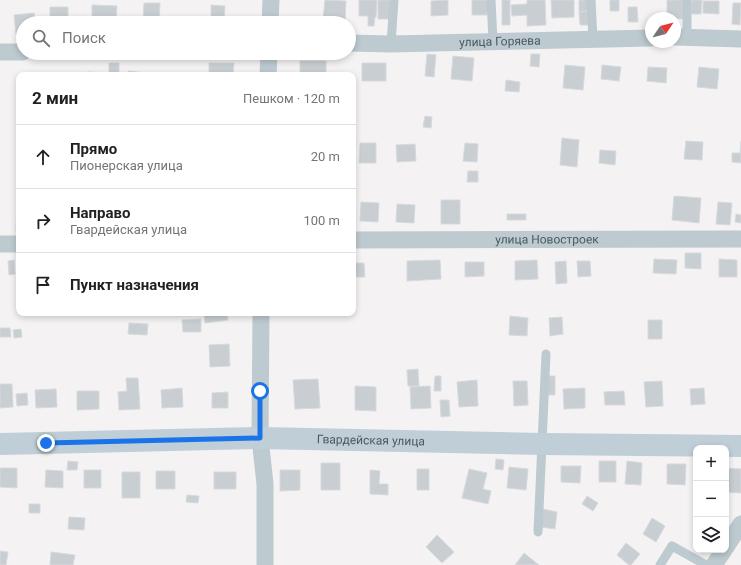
<!DOCTYPE html>
<html lang="ru">
<meta charset="utf-8">
<style>
body{margin:0;font-family:Roboto,sans-serif;background:#f2f2f2;color:#202124}
.controls{position:absolute;right:12px;bottom:12px;display:grid;overflow:hidden;border-radius:8px;box-shadow:0 2px 6px #0003}
.controls button{width:36px;height:36px;display:grid;place-items:center;padding:0;border:0;border-bottom:1px solid #e0e0e0;background:#fff;color:#202124;font:20px sans-serif}
.compass{position:absolute;left:645px;top:12px;width:36px;height:36px;border-radius:50%;background:#fff;box-shadow:0 2px 6px #0003;rotate:55deg}
.stop{position:absolute;width:12px;height:12px;margin:-9px;border:3px solid #1a73e8;border-radius:50%;background:#fff}
.stop.end{background:#1a73e8;border-color:#fff;box-shadow:0 1px 4px #0008}
.list{margin:0;padding:0;list-style:none}
h2{display:flex;justify-content:space-between;align-items:center;height:52px;margin:0;padding:0 16px;font-size:17px}
h2 small{font-size:13px;font-weight:400;color:#757577}
.list li{display:grid;grid-template-columns:26px 1fr auto;gap:12px;align-items:center;box-sizing:border-box;height:64px;padding:0 16px;border-top:1px solid #e0e0e0}
.list b{display:block;font-size:15px;white-space:nowrap}
.list p{margin:0;font-size:13px;white-space:nowrap;color:#757577}
.list em{font-size:13px;font-style:normal;color:#757577}
.icon{flex:none;width:22px;height:22px;fill:none;stroke:currentColor;stroke-width:2;stroke-linecap:round;stroke-linejoin:round}
.map{position:relative;flex:none;width:741px;height:565px;overflow:hidden}
.search{position:absolute;background:#fff;box-shadow:0 2px 6px #0003;left:16px;top:16px;width:340px;height:44px;display:flex;align-items:center;gap:10px;box-sizing:border-box;padding:0 14px;border-radius:22px;color:#757577;font-size:15px}
.panel{position:absolute;background:#fff;box-shadow:0 2px 6px #0003;left:16px;top:72px;width:340px;height:244px;border-radius:8px}
.map>svg:first-child{display:block}
</style>
<div class="map">
<svg width="741" height="565" viewBox="0 0 741 565">
<rect width="100%" height="100%" fill="#f5f2f3"/>
<path fill="#c9ced2" stroke="#d6dade" d="M325 0 346 1 345 21 323 19Z
M359 0H377L376 17H375L374 26H368V16H359Z
M378 0H390L389 19H378Z
M448 0V15L431 16V1Z
M472 0H488L487 15H472Z
M502 0H510V25H502Z
M527 0H545L546 25 527 26V15L512 16 511 5 527 4Z
M551 0H574V17L552 18Z
M579 0H588V11L579 12Z
M610 0H619V11H610Z
M667 0H683V19L667 18Z
M692 0H702L701 14H691Z
M703 1H719V14L703 13Z
M144 3H160L159 23H143Z
M733 3H741L740 25 732 24Z
M92 5 117 6 116 23H92Z
M211 5 225 6 224 21 211 20Z
M50 7H68V23H50Z
M628 7H637L638 22H628Z
M588 11 589 25H580L579 12Z
M34 13 35 23H23V34H16L14 15Z
M427 54 436 55 434 77 425 76Z
M531 54H540L539 67 530 66Z
M453 56 474 58 472 81 451 79Z
M300 61H326V75H300Z
M109 63H119V75H109Z
M209 63H234L233 75H209Z
M362 63H386V81H362Z
M565 65 585 67 583 90 563 88Z
M602 65 621 67 619 81 601 79Z
M648 67 667 68 666 83 647 81Z
M699 67 719 69 717 89 697 87Z
M128 71 146 73V75H128Z
M87 72 108 73V75H87Z
M37 73H55V75H36Z
M506 80 520 82 519 92 505 91Z
M425 116 432 117 431 128 423 127Z
M562 138 579 140 577 167 560 165Z
M686 141 703 142 702 160 684 159Z
M741 141V163L732 162V153H740Z
M360 143H376V163H359Z
M465 143 478 144 477 162 463 161Z
M415 144 416 161 397 162 396 145Z
M600 150 616 151 615 165 599 163Z
M468 171H478V182H467Z
M674 196 701 198 699 223 672 220Z
M17 200H19V232H16Z
M441 200H460V224H441Z
M361 202 379 203 378 222 360 221Z
M718 202 732 203 730 225 716 224Z
M397 204 415 205 414 223 396 222Z
M507 214H526V220H507Z
M736 214 741 215V223L735 222Z
M685 253H701V269L685 268Z
M654 259 677 260 676 274 653 273Z
M719 259 737 260V277H719Z
M14 260 15 274 9 275 8 261Z
M440 260 441 279 407 281V261Z
M537 260 538 279 515 280V261Z
M566 261 567 283 556 284 555 262Z
M577 261H590L591 276 578 277Z
M465 262H484V276L465 277Z
M355 263H364L365 277H356Z
M204 313H227L228 320 205 323Z
M510 316 528 318 527 336 509 335Z
M562 317 563 334 550 336 549 318Z
M201 319V332H183L182 320Z
M648 320H662V339H648Z
M129 323 148 324 147 335 128 334Z
M0 328H10L11 337H0Z
M21 329 22 337 14 338 13 330Z
M229 344 230 366 210 367 209 345Z
M418 369 419 386H408L407 370Z
M435 376H441V391H434Z
M549 376H555V395H548Z
M126 378H138L140 409 119 410 118 392 127 391Z
M318 379 320 408 295 409 293 380Z
M477 380 478 406 459 407 457 382Z
M513 381H527L528 405 514 406Z
M662 381 663 406 646 407 644 382Z
M0 384H12L13 407 0 408Z
M355 386 376 387V411L355 410Z
M430 386 431 408 411 409 410 387Z
M182 388 183 407 162 408 161 390Z
M585 388V408L564 409 563 389Z
M704 388 705 404 691 405 690 389Z
M56 389 57 407 36 408 35 390Z
M77 391H99V409L77 410Z
M624 391 625 405H605L604 392Z
M228 392V408H212V393Z
M27 393 28 405 17 406 16 394Z
M440 400H449L450 416 441 417Z
M496 459 504 460 503 470 495 469Z
M68 461 78 462 77 470H67Z
M599 461H616V482H599Z
M627 461 642 463 641 485 625 484Z
M321 463H340V490H321Z
M667 464H686L685 485 667 484Z
M561 466H581L580 483 561 482Z
M509 467 528 469 526 490 507 488Z
M0 468H17V488L0 487Z
M726 468 741 469V493L726 492Z
M417 469H429V490H417Z
M469 469 487 473 483 489 491 491 488 504 462 498Z
M46 470 63 471V488L45 487Z
M84 470H101V488H84Z
M280 470H300V490L280 491Z
M370 470 380 471 379 484H388V495L370 494Z
M156 471H175V489H156Z
M122 472H140V498H122Z
M214 472H236V489H214Z
M187 495 199 496 198 503 186 502Z
M587 496 598 503 593 511 582 504Z
M29 504H40V513H29Z
M543 509 557 512 555 529 541 527Z
M69 517 85 518 84 530 68 529Z
M652 518 665 526 656 542 643 534Z
M437 535 454 552 442 563 426 547Z
M626 543 640 554 631 565H629L617 555Z
M0 551 8 552 6 565H0Z
M51 552 75 555 73 565H50Z
M524 553 539 565H515Z"/>
<g fill="none" stroke-linecap="round" stroke-linejoin="round">
<path stroke="#bdcad0" stroke-width="9" d="M491 0 493 41
M591 0 593 39
M687 37V0
M391 44 394 0
M538 532 546 354
M660 565 672 546 706 565"/>
<g stroke="#bdcad0" stroke-width="17">
<path d="M270 23 271 0"/>
<path d="M675 37 741 39"/>
<path id="s1" d="M349 43 391 44 651 38"/>
<path d="M0 52H23"/>
<path d="M268 75 269 53"/>
<path id="s2" d="M353 240 741 239"/>
<path d="M0 244H19"/>
<path d="M261 313 260 438 265 484V565"/>
<path d="M726 547 741 524"/>
<path d="M714 565 724 550"/>
</g>
<path stroke="#bfced7" stroke-width="22" id="s3" d="M0 444 260 438 543 444 741 446"/>
</g>
<g fill="none" stroke-linecap="round" stroke-linejoin="round">
<path stroke="#1a73e8" stroke-width="5" d="M46 443 260 438V391"/>
</g>
<g text-anchor="middle" stroke-width="3" stroke-linejoin="round" paint-order="stroke">
<g font-size="12" fill="#485a62" stroke="#fff">
<text dy="4" stroke="none"><textPath href="#s1" startOffset="151">улица Горяева</textPath></text>
<text dy="4" stroke="none"><textPath href="#s2" startOffset="194">улица Новостроек</textPath></text>
<text dy="4" stroke="none"><textPath href="#s3" startOffset="371">Гвардейская улица</textPath></text>
</g>
</g>
</svg>
<div class="controls">
<button>+</button>
<button>−</button>
<button><svg class="icon" aria-label="layers" viewBox="0 0 24 24"><path d="M12 4l9 5-9 5-9-5zM3 14l9 5 9-5"/></svg></button>
</div>
<svg class="compass" viewBox="-18 -18 36 36"><path d="M0-13l5 13h-10z" fill="#e53935"/><path d="M0 13l5-13h-10z" fill="#757577"/></svg>
<div class="stop" style="left:260px;top:391px"></div>
<div class="stop end" style="left:46px;top:443px"></div>
<div class="search"><svg class="icon" aria-label="search" viewBox="0 0 24 24"><circle cx="10" cy="10" r="6"/><path d="M15 15l6 6"/></svg>Поиск</div>
<section class="panel">
<h2>2 мин<small>Пешком · 120 m</small></h2>
<ul class="list">
<li><svg class="icon" aria-label="ahead" viewBox="0 0 24 24"><path d="M12 20V5M6 11l6-6 6 6"/></svg><div><b>Прямо</b><p>Пионерская улица</p></div><em>20 m</em></li>
<li><svg class="icon" aria-label="right" viewBox="0 0 24 24"><path d="M7 20v-9h11M14 6l5 5-5 5"/></svg><div><b>Направо</b><p>Гвардейская улица</p></div><em>100 m</em></li>
<li><svg class="icon" aria-label="arrive" viewBox="0 0 24 24"><path d="M6 21V4h12l-3 4 3 4H6"/></svg><div><b>Пункт назначения</b></div></li>
</ul>
</section>
</div>
